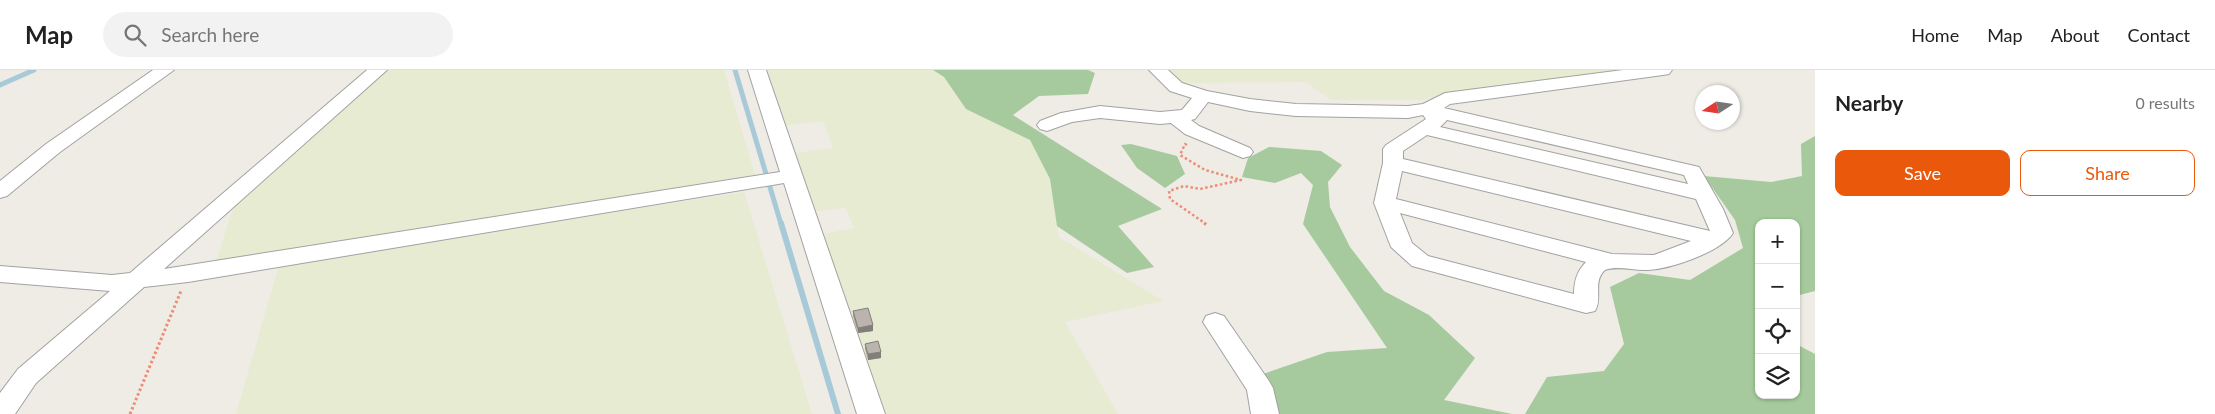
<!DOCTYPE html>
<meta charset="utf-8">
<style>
body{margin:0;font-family:Lato,sans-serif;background:#f2f2f2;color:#222}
.controls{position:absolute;right:15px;bottom:15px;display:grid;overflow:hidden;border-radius:10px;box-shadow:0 1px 4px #0004}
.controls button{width:45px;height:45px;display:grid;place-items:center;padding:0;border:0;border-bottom:1px solid #e0e0e0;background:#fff;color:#222;font:25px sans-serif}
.compass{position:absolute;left:1695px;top:15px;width:45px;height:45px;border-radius:50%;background:#fff;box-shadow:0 1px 4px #0004;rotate:258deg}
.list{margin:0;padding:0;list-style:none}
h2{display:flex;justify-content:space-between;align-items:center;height:65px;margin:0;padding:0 20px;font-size:21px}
h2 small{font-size:16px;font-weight:400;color:#767676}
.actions{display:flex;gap:10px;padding:15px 20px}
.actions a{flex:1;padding:11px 0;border:1px solid #ea580c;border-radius:10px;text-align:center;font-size:18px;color:#ea580c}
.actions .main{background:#ea580c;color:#fff}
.icon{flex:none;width:28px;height:28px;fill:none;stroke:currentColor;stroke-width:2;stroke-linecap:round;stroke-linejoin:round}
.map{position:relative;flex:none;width:1815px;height:344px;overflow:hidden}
header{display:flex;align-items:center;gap:30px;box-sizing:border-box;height:70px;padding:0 25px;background:#fff;border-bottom:1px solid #e0e0e0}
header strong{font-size:24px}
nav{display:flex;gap:28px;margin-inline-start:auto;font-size:18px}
.search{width:350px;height:45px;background:#f2f2f2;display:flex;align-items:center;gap:12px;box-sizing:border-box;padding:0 18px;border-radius:28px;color:#767676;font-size:19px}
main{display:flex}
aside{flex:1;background:#fff}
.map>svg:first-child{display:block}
</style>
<header>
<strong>Map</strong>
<div class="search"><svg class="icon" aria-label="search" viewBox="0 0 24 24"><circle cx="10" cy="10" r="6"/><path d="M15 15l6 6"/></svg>Search here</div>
<nav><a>Home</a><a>Map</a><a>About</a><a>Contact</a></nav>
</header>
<main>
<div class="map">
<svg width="1815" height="344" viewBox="0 0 1815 344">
<rect width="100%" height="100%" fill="#eeece5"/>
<path fill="#e7ebd1" d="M383 0H724L755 105 216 191 236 129Z
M763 0H933L944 7 966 39 1030 70 1050 109 1059 167 1163 231 1065 252 1118 344H882L819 165 854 158 846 138 811 142 794 83 833 78 823 51 782 56Z
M1164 0H1626L1447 24 1422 30H1331L1306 12 1182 13Z
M744 122 812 344H236L279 195Z"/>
<path fill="#a6ca9d" d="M933 0H1088L1095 3 1088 24 1039 26 1013 45 1162 139 1118 156 1154 197 1127 203 1057 156 1050 109 1030 70 966 39 944 7Z
M1815 66V221L1796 226V153H1759V325H1796V274L1815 284V344H1525L1547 307 1604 301 1624 274 1610 217 1639 203 1690 210 1743 178 1735 150 1704 106 1771 112 1802 106 1801 74Z
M1131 74 1177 86 1185 104 1165 118 1137 98 1121 75Z
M1269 77 1321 81 1342 95 1328 112 1330 137 1350 177 1384 221 1429 245 1475 288 1444 330 1512 344H1277L1260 305 1327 282 1387 278 1303 154 1313 115 1301 103 1275 113 1242 107 1248 88Z"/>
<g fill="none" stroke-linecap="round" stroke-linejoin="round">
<path stroke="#a8cad8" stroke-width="5" d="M735 0 781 154
M0 15 34 0"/>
<path stroke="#a8cad8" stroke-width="6" d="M781 153 838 344"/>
<defs>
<path id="minor" d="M153 0H174L60 82 7 126 0 128V111L46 74Z
M367 0H387L164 199 780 102 748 0H766L885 344H857L784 113 188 212 144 217 36 313 15 344H0V323L18 299 110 221 0 212V196L112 205 130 203Z
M1149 0H1168L1182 13 1207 21 1250 29 1296 34 1408 36 1423 34 1445 23 1623 0H1672L1669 4 1663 5 1450 34 1444 38 1699 97 1723 139 1733 163C1721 182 1670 199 1648 200 1634 201 1618 195 1605 200 1592 212 1603 228 1595 241L1586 243 1412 196 1391 177 1374 133 1383 93V79L1386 75 1426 49 1423 45 1408 48 1296 46 1250 41 1208 32 1195 49 1191 50 1199 56 1250 78 1253 82 1250 86 1243 88 1185 64 1171 53 1160 54 1100 48 1072 52 1047 61 1040 59 1037 55 1040 51 1061 43 1100 36 1160 42 1182 40 1192 28 1170 21ZM1447 50 1684 105 1688 114 1440 57ZM1427 65 1696 129 1710 161 1403 89V81ZM1402 101 1691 171 1654 185 1612 184 1396 129ZM1400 143 1586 192C1577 201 1574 211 1574 224L1428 186 1412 173Z
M1215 243 1224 246 1269 311 1273 318 1279 344H1251L1247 320 1203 252 1206 246Z"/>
</defs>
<use href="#minor" stroke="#a2a2a2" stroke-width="2"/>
<path stroke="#ee8c75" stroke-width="2.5" stroke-dasharray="2.5 2.5" stroke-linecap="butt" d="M1187 75 1185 74 1180 85 1205 100 1241 110 1200 119 1184 116 1169 121 1170 129 1206 154"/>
<path stroke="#ee8c75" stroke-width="3" stroke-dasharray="2.5 2.5" stroke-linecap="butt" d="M1204 153 1207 155
M130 344 181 221"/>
<use href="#minor" fill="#fff" fill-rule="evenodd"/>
</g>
<path fill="#a19b96" d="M853 241 873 255V261L858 263 853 246Z
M865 274 881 282V288L868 290 865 279Z"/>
<path fill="#837e7a" d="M873 255V261L858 263V258Z
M881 282V288L868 290V284Z"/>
<path fill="#bbb4ae" stroke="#837e7a" d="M868 238 873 255 858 258 853 241Z
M878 271 881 282 868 284 865 274Z"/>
</svg>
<div class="controls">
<button>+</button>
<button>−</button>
<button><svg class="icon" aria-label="locate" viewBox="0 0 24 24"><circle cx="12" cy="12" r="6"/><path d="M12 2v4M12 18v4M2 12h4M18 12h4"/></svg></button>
<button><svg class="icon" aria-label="layers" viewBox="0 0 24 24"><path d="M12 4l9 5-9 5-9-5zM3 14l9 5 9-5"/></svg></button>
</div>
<svg class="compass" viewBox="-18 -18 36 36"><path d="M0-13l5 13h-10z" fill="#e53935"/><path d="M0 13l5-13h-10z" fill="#767676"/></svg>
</div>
<aside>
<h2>Nearby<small>0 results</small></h2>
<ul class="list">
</ul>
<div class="actions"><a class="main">Save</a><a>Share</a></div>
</aside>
</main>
